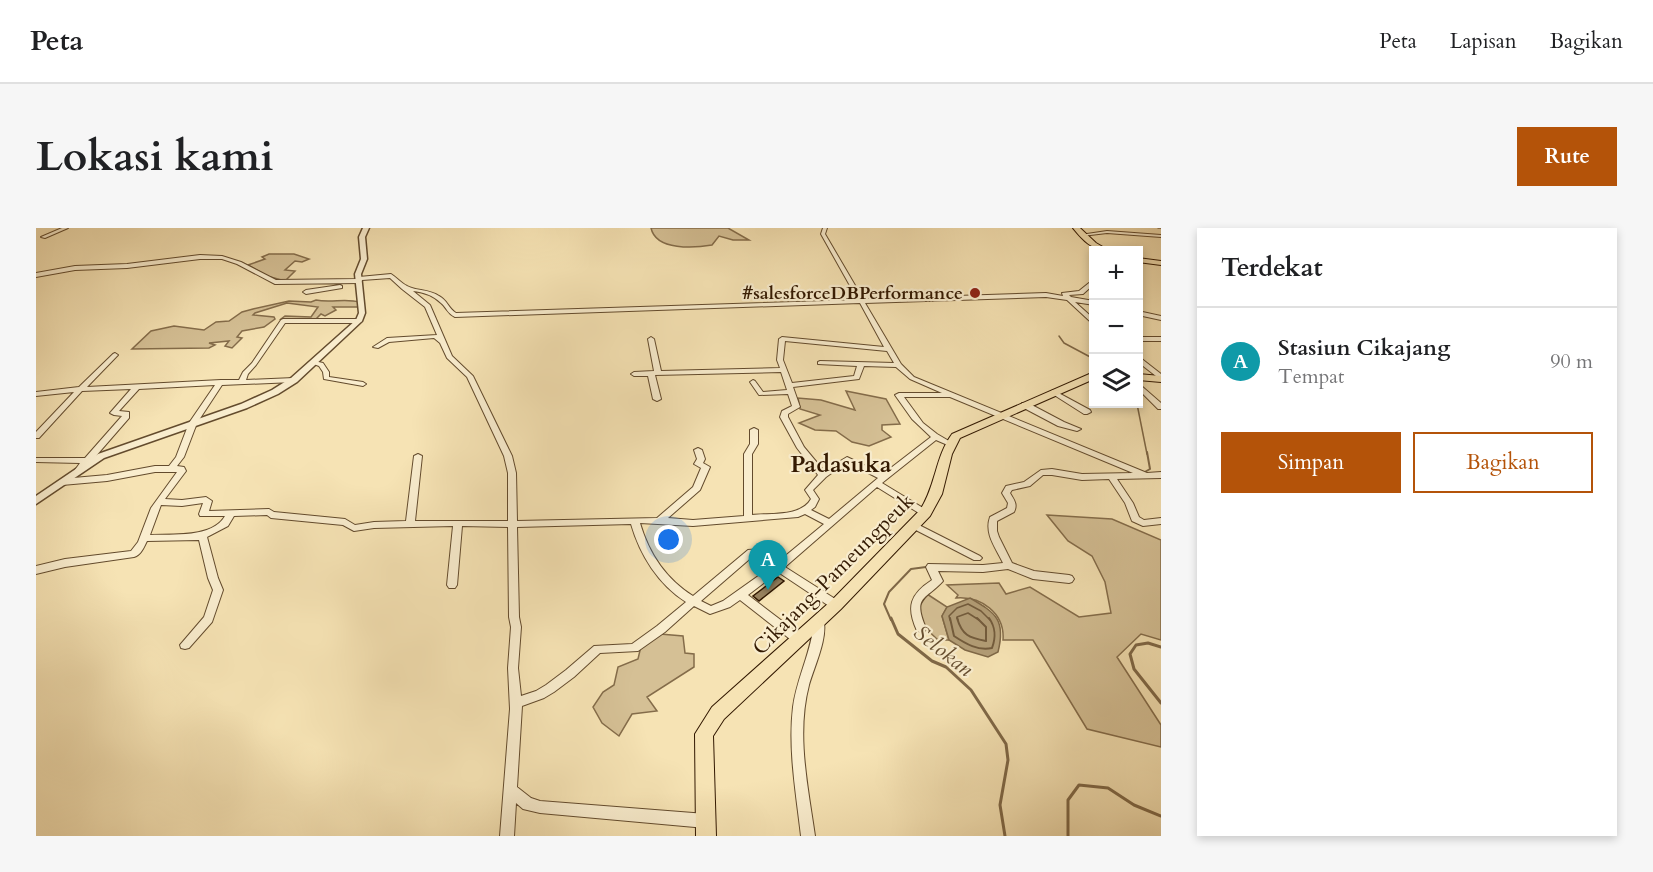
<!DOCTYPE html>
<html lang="id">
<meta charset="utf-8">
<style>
body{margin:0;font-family:Cardo,serif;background:#f6f6f6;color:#202124}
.controls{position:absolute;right:18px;top:18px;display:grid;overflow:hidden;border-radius:0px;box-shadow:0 3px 9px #0003}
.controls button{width:54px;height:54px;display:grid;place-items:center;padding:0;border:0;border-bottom:2px solid #e0e0e0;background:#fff;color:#202124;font:30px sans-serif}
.you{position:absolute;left:633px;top:312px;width:21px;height:21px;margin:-15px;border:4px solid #fff;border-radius:50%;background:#1a73e8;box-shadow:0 0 0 9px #1a73e833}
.badge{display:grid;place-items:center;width:39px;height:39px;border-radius:50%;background:#b45309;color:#fff;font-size:20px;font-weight:700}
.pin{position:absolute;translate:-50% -50px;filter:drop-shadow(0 2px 3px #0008)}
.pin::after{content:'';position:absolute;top:32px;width:21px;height:18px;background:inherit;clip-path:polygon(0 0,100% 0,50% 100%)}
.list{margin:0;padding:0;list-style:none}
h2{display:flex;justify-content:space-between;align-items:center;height:78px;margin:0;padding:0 24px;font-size:26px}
h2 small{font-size:20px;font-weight:400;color:#757577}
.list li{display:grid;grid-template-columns:39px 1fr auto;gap:18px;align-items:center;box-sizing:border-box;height:108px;padding:0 24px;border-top:2px solid #e0e0e0}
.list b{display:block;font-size:22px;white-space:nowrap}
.list p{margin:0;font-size:20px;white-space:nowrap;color:#757577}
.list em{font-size:20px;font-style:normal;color:#757577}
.actions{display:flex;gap:12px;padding:18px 24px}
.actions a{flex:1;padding:14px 0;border:2px solid #b45309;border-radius:0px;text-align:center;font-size:21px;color:#b45309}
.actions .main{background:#b45309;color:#fff}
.icon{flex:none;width:33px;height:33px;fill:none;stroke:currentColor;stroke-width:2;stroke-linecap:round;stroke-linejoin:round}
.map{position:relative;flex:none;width:1125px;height:608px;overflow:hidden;border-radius:0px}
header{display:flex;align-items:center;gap:36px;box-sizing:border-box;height:84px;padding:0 30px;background:#fff;border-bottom:2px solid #e0e0e0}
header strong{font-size:28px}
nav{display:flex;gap:33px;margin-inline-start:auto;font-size:21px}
.intro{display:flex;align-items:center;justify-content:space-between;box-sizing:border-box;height:144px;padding:0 36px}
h1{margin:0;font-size:42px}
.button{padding:15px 27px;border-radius:0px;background:#b45309;color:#fff;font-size:21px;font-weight:700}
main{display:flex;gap:36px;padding:0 36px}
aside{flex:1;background:#fff;border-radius:0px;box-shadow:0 3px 9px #0003}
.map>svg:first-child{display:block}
</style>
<header>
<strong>Peta</strong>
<nav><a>Peta</a><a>Lapisan</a><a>Bagikan</a></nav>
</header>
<div class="intro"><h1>Lokasi kami</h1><a class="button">Rute</a></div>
<main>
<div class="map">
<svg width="1125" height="608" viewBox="0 0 1125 608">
<rect width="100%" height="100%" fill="#f6e3b4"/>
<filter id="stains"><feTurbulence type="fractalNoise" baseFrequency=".00333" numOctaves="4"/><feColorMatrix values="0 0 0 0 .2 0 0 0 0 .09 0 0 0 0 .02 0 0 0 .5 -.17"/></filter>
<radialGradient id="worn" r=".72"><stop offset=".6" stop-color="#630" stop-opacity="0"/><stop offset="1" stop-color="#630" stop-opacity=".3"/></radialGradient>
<path fill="#d5c095" stroke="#846c4a" stroke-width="1.5" d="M615 0H692L713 12H697L683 8 676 17C659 20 620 23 615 0Z
M233 26H258L273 31 266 34 259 33 249 42 259 43 249 53 231 48 212 37 229 31 226 29Z
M280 72C295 75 310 70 323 74L324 79H297L300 82 289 88 285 86 279 92 245 91 249 88 275 89 282 79 251 75 219 85 217 87 238 89 239 91 228 99 206 103 201 109 206 110 196 120 189 118 193 113 173 115 179 117 173 120 96 121 115 103 138 98 168 102 180 94 193 93 206 84 217 81 253 73 275 74Z
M810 163 850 171 864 196 846 197V202L855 209 833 218 816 214 800 203 779 202 763 195 784 187 764 181 762 170 785 172 819 182Z
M1011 287 1076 291 1125 312V412L1105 406 1081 429 1125 497V519L1051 501 997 412H967C969 385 945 368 920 370L922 367 911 357 963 355 970 366 994 359 1043 389 1075 385 1069 354 1056 328 1032 313Z
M891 366 911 379 906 388 913 412H902L883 394V379Z
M624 406 647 408 649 425 658 426V439L611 469 621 483 596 486 583 508 566 495 557 479 567 464 578 457 582 439 602 431 606 414Z"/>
<path fill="#b39e77" stroke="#7f6847" stroke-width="1.5" d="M934 370C960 385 970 392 962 424L952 429 929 422 913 412 906 388 911 379Z"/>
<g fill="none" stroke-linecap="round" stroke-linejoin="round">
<path stroke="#725b3c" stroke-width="1.5" d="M914 392 913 388 921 380 932 376 945 383 954 392
M922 392 921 389 932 385 943 392"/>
<path stroke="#725b3c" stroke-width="2" d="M914 390 918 408C930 416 942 423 956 420 960 409 960 400 953 390
M921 390C926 407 933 410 950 413V399L941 390"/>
<path stroke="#7f6847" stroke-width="1.5" d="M1122 0H1125
M1023 108 1028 115 1058 131
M1101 176 1111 226"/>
<path stroke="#7f6847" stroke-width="2" d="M1107 245 1114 241 1111 224
M855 392 848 376 853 364 875 341 890 339"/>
<path stroke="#7f6847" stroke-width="3" d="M855 390 862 406 896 433 910 439 935 462 970 516 972 532 964 577 969 608
M1125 419 1112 415 1100 417 1094 426 1098 441 1125 475
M1032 608V572L1043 557 1072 560 1098 577 1125 588"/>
</g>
<path fill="#98825e" stroke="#321800" stroke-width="1.5" d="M742 349 748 353 723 373 717 368Z"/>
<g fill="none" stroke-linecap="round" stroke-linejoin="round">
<defs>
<path id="minor" d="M26 0H32L9 10 5 9Z
M787 0H791L789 6 827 71 1010 65 1027 68 1026 65 1043 63 1053 55H1057V57L1047 66 1033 67 1035 69 1058 73V77L1039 74 1058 91V97L1031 72 1010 69 829 75 865 136 878 149 1111 245 1125 244V250L1081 251 1097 275 1103 289 1108 292 1125 290V296L1107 298 1096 293 1089 275 1073 251 1046 252 1016 247H1007L994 258 976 262 974 265C978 272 982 276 978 284L961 293V303L963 309 976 335 998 343 1033 347 1036 348 1038 351 1036 354 1033 355 997 351 972 341 947 344 902 343 907 353C890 372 876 368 890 400L889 403 885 404 881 403C870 379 874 366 896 352L890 339 892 336 947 337 967 335C960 320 948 306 954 289L971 280 972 275 966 265 970 258 988 254 1005 242 1016 241 1046 246 1097 245 914 169H868L887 195 901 206 918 216 914 218 900 212 846 255 892 283 893 285 892 287H886L841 259 749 339 804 374 805 377 804 380 800 381 796 380 742 344 712 367 767 409 768 412 767 415 763 416 759 415 704 372 694 379 674 386 658 378 629 404 602 423 564 425 538 449 518 464 508 470 486 478 481 559 495 570 504 573 670 586 675 588 677 593 675 598 670 600 504 585 487 581 480 575 478 608H464L474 481 472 440 475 399 473 389 472 299 426 298 421 357 419 360H413L411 357 417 298 338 300 318 303 307 297 235 290 231 287 198 288 192 298 171 309 182 350 187 362 176 394 153 420 149 421 145 420 144 417 168 389 177 362 172 350 163 312 111 313C108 319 105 327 98 329L29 339 0 346V338L29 331 95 323 102 314 115 280 141 244H119L71 253 26 257 22 254 26 251 71 247 119 238H133L140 229 153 195 179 157 103 161 83 183 93 184V190L46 244 43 245 39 242 44 235 0 234V230H49L86 188 78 187 74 185 95 161 46 163 3 210H0V204L38 164 0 168V164L43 159 77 126 79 125 82 127 81 128 51 159 185 152H203L207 144 216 135 245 92 247 91H323L326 93 323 95H249L220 137 212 146 210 152 258 150 261 152 258 154 186 157 161 195 148 229 141 238 148 239 150 243 129 271 146 272 170 269 176 273 173 283 233 281 238 284 309 291 319 297 338 294 370 293 378 228 382 226 386 228 379 293H472V245L468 228 431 149 411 130 404 115 398 110 353 114 342 120 337 119 351 110 401 107 389 79 366 61 354 50 326 52 324 55 239 56 201 36 186 31H164L91 40 39 42 0 49V45L39 38 91 36 164 27 186 28 205 34 240 52 321 51 323 49 355 46C360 49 365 55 371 58 380 63 393 61 403 68 411 72 413 81 420 85L822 72 785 6ZM377 63C387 64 397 67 405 75 411 80 411 85 419 89L824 75 848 119 746 109 743 111 741 132 744 140 625 143 618 111 615 109 612 111 618 143 598 144 595 146 598 148H612L617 171 621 173 625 171 619 147 745 144 751 162 727 164 719 153 717 152 714 154 723 167 752 166 756 178 746 183 744 189 761 220 782 247 769 262 775 271C765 289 734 285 716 287V226L722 216V202L718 200 714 202V216L708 226V288L657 292 632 290 664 262 674 239 667 235 669 231 666 222 662 220 658 222 661 231 658 236 665 240 657 259 621 290 481 293 480 245 476 228 437 148 416 128 394 77ZM749 113 851 123 858 135 784 133 782 134V136L821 138 818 148 756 155 747 132ZM828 138 860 139 874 151 906 165H863L859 167 876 191 895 209 847 246 811 229 788 243 768 219 752 189V186L764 179 757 159 823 151ZM811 234 842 250 793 291 775 282 779 279 783 271 777 262 790 249ZM167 275 163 286 164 288H189C177 310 136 306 114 307L125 277 146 278ZM769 286 788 296 742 334C732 328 723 320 712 322L657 368C630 351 613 326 604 295L657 298 762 289ZM595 296C604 327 622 356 650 374L621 398 596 416 558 418 530 442 510 457 500 463 485 468 482 440 485 399 483 389 481 299ZM717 328 735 339 687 373 675 378 665 373Z
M1071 3 1125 7V9L1071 5 1046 8 1044 7Z
M304 57 306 58V60L270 66 267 64 270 62Z
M1102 83 1125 88V92L1102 87Z
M1102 109H1125V113H1102Z
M1102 128 1125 146V152L1102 134Z
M278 133 287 135 293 144V149L327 154 330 156 327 158 288 151 287 144 283 138 275 135Z
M1102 155 1125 175V181H1122L1102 161Z
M1017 162 1054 182 1055 184 1051 186H1048L1015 165 1014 164Z
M986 175H992L1028 194 1045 201 1041 203 1022 198 986 179Z
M877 294 944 328 946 330 944 332H938L874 299 873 297 874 295Z
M783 389 787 390C793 408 778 439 773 457 760 506 772 559 779 608H765C760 565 752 521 757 479 761 449 776 423 778 393L779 390Z"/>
<path id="tertiary" d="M327 0H333L329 9 331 31 325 46 329 85 326 93 261 154 242 166 211 180 68 230 0 276V268L62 226 205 176 236 162 255 150 320 92 323 85 319 46 325 31 323 9Z"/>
<path id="primary" d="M1037 0H1044L1060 15 1072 22C1056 23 1046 11 1037 0Z
M1102 30 1125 33V37L1102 34Z
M1058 144V151L924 210 916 226 906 266 894 288 805 381 688 491 677 508 680 608H660L659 506 676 479 795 373 884 282C900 258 899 229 916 206Z
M1102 146 1125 148V154L1102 152Z"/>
</defs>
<use href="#minor" stroke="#634b2d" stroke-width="2"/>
<use href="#tertiary" stroke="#634b2d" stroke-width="3"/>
<use href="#primary" stroke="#321800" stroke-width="2"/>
<use href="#minor" fill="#f9edce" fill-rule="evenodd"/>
<use href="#tertiary" fill="#f9edce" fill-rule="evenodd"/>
<use href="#primary" fill="#f6e3b4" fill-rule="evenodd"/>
</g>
<circle fill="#8f2418" stroke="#f9edce" stroke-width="2" cx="939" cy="65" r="6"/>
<g text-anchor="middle" stroke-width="4.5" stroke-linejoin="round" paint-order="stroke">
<g font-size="18" font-weight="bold" fill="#321800" stroke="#f9edce" text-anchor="end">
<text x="927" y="71">#salesforceDBPerformance</text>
</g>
<g font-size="21" fill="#321800" stroke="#f9edce">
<text transform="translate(797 346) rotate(-45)" y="7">Cikajang-Pameungpeuk</text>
</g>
<g font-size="22" font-style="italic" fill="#664e30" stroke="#f9edce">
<text transform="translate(908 422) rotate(38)" y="8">Selokan</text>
</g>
<g font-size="24" font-weight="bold" fill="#321800" stroke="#f9edce">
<text x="805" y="244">Padasuka</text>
</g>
</g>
<rect width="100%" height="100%" filter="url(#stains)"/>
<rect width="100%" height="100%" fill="url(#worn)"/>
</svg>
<div class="controls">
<button>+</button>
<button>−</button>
<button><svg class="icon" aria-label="layers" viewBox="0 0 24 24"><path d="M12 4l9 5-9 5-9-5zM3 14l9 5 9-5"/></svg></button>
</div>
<div class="you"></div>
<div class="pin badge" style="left:732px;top:362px;background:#0f9aa8">A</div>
</div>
<aside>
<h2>Terdekat<small></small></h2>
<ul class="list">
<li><span class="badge" style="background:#0f9aa8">A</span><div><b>Stasiun Cikajang</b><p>Tempat</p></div><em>90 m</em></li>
</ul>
<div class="actions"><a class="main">Simpan</a><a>Bagikan</a></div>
</aside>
</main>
